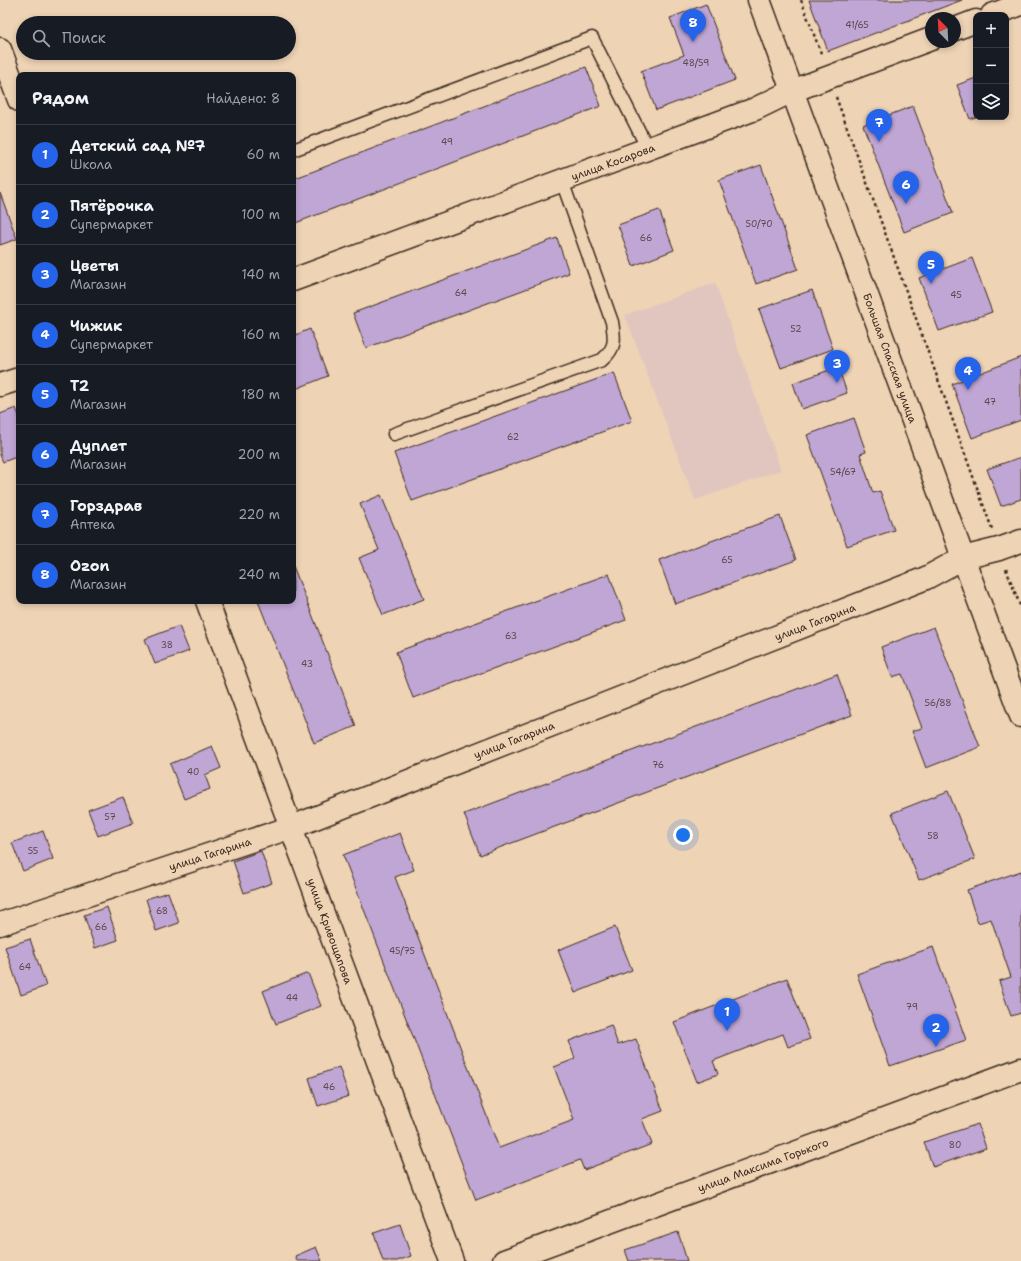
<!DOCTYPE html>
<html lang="ru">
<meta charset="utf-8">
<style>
body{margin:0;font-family:"Shantell Sans",sans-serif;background:#20242c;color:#f1f3f6}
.controls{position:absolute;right:12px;top:12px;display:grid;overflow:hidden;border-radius:8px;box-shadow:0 2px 6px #0003}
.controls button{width:36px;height:36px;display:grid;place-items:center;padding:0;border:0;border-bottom:1px solid #363941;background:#171b24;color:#f1f3f6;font:20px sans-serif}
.compass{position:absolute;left:925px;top:12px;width:36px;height:36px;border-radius:50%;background:#171b24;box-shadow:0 2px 6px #0003;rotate:336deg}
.you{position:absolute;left:683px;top:835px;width:14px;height:14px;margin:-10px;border:3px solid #fff;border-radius:50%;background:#1a73e8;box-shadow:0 0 0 6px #1a73e833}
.badge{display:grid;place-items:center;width:26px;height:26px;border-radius:50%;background:#2563eb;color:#fff;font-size:13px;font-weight:700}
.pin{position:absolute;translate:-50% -33px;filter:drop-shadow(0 1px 2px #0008)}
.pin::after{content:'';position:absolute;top:21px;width:14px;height:12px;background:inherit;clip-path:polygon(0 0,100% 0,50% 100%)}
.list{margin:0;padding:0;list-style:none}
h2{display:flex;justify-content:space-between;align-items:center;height:52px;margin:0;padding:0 16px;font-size:17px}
h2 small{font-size:13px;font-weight:400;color:#9ea1a6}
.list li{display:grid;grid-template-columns:26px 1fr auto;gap:12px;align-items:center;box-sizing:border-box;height:60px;padding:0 16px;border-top:1px solid #363941}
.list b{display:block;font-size:15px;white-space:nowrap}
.list p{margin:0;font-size:13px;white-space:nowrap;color:#9ea1a6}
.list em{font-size:13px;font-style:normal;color:#9ea1a6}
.icon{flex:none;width:22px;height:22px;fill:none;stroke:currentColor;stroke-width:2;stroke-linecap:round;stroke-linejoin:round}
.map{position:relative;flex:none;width:1021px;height:1261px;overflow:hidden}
.search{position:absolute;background:#171b24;box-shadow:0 2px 6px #0003;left:16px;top:16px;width:280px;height:44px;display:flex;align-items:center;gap:10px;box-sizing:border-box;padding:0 14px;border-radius:22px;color:#9ea1a6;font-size:15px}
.panel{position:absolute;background:#171b24;box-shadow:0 2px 6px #0003;left:16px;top:72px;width:280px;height:532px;border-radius:8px}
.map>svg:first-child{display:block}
</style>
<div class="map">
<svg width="1021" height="1261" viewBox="0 0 1021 1261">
<rect width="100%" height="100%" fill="#eed3b5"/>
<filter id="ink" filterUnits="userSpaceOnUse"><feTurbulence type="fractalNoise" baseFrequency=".025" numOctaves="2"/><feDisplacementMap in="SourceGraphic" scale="8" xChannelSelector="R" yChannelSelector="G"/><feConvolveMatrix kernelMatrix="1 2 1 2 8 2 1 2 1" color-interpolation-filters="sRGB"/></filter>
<g filter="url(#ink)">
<path fill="#e0c6be" d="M715 283 781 470 695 500 625 315Z"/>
<path fill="#c0a6d4" stroke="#3b2a1e" d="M809 0H962L828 51Z
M706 4 735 80 656 110 641 71 684 55 670 18Z
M586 67 601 106 293 224V179Z
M976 78V117L970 119 957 85Z
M913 106 953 213 904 232 863 125Z
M761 165 798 269 756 284 719 180Z
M0 193 17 239 0 245Z
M659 210 674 250 633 266 618 225Z
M557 238 569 273 366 348 353 313Z
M972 258 992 312 939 331 919 278Z
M812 290 833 349 781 368 759 309Z
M310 329 328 376 293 390V336Z
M1021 357V420L972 438 952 384Z
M838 367 847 393 802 409 793 383Z
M614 373 632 421 412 501 394 453Z
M16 408 19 416V456L3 462 0 455V414Z
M854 418 866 452 860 454 873 493 880 491 894 530 847 546 807 435Z
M1021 457V499L1001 506 987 469Z
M381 495 424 599 383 615 359 558 379 550 360 504Z
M780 516 796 560 675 604 659 560Z
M293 566 356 726 314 743 258 601H293Z
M609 574 626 620 413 698 396 652Z
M179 626 189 651 155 664 145 639Z
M934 627 980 747 926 768 912 731 922 728 902 674 892 677 881 647Z
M837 674 852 715 480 855 464 814Z
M212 746 221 768 205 775 210 789 184 799 170 764Z
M948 791 975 859 919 880 892 813Z
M123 797 133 823 98 836 88 810Z
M43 831 53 859 23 871 12 843Z
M400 833 414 870 395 877 499 1148 574 1120 554 1067 575 1059 569 1041 611 1025 618 1045 636 1039 663 1111 642 1119 652 1144 584 1170 580 1160 476 1200 343 855Z
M261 851 272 883 244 893 233 861Z
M1021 871V1013L1011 1016 999 981 1011 977 991 919 978 923 967 890Z
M168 892 179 923 156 931 146 899Z
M107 907 118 940 95 948 84 915Z
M615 927 632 970 575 993 558 950Z
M30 939 46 986 21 995 5 947Z
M933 947 966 1040 890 1066 857 974Z
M308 973 321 1006 276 1024 263 991Z
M787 978 810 1039 788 1047 783 1034 713 1061 718 1074 697 1082 674 1022Z
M339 1067 349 1096 318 1106 309 1078Z
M978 1124 986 1148 933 1167 924 1142Z
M400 1224 411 1256 397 1261H383L374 1233Z
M678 1232 687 1261H629L625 1250Z
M316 1247 322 1261H297L295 1256Z"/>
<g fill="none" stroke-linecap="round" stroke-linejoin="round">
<defs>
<path id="lane" d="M293 150 592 38 648 149
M394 434 602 360C616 348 615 340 612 322L562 181"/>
<path id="street" d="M992 15 1021 4
M955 29 976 21
M0 49 19 100
M293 280 755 109 792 91 931 39
M0 385 19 379
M207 601 452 1261
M0 924 292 827 926 578 963 558 999 549 1021 541
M504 1261 1021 1069"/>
<path id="primary" d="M759 0 1021 716"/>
</defs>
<use href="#lane" stroke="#3b2a1e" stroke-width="15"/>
<use href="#street" stroke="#3b2a1e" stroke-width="25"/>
<use href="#primary" stroke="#3b2a1e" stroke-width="25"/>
<path stroke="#3b2a1e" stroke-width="2.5" stroke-dasharray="3 3" stroke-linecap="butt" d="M801 0 822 56
M836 97 992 529
M1006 569 1021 608"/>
<use href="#lane" stroke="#eed3b5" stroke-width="12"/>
<use href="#street" stroke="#eed3b5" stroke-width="22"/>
<use href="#primary" stroke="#eed3b5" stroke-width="22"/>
</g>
</g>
<g text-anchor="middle" stroke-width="3" stroke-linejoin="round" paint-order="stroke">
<g font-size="9" fill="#5c494c">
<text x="857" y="28">41/65</text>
<text x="696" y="66">48/59</text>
<text x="447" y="145">49</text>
<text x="759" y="227">50/70</text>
<text x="646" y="241">66</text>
<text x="461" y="296">64</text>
<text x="956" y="298">45</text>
<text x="796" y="332">52</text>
<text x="990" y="405">47</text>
<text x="513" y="440">62</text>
<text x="843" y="475">54/67</text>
<text x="727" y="563">65</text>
<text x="511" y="639">63</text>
<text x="167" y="648">38</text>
<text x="307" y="667">43</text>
<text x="938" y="706">56/88</text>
<text x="658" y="768">76</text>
<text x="193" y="775">40</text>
<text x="110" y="820">57</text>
<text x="933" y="839">58</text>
<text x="33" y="854">55</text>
<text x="162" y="914">68</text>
<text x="101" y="930">66</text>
<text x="402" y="954">45/75</text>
<text x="25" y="970">64</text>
<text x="292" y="1001">44</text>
<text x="912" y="1010">79</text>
<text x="329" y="1090">46</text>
<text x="955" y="1148">80</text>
</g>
<g font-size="11" fill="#3b2a1e" stroke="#eed3b5">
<text transform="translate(613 162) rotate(-20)" y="4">улица Косарова</text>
<text transform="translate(890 358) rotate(70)" y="4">Большая Спасская улица</text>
<text transform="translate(815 622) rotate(-21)" y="4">улица Гагарина</text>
<text transform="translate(514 740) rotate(-21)" y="4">улица Гагарина</text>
<text transform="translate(210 854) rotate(-18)" y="4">улица Гагарина</text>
<text transform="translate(330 931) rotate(70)" y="4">улица Кривощапова</text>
<text transform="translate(763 1165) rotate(-20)" y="4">улица Максима Горького</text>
</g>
</g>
</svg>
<div class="controls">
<button>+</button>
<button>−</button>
<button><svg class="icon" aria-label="layers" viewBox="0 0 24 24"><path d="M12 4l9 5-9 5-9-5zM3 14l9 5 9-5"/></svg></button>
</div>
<svg class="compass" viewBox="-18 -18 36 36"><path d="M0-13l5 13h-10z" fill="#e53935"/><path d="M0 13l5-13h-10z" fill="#9ea1a6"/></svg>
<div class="you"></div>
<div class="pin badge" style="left:727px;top:1031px">1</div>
<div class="pin badge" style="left:936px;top:1047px">2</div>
<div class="pin badge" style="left:837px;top:383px">3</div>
<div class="pin badge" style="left:968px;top:390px">4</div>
<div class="pin badge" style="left:931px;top:284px">5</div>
<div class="pin badge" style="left:906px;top:204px">6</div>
<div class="pin badge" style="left:879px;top:142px">7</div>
<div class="pin badge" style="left:693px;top:42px">8</div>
<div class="search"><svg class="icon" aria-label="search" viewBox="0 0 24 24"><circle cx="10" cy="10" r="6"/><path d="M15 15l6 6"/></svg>Поиск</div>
<section class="panel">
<h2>Рядом<small>Найдено: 8</small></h2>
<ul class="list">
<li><span class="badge">1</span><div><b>Детский сад №7</b><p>Школа</p></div><em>60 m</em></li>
<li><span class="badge">2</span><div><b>Пятёрочка</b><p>Супермаркет</p></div><em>100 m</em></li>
<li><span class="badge">3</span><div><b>Цветы</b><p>Магазин</p></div><em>140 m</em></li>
<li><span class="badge">4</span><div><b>Чижик</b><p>Супермаркет</p></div><em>160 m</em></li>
<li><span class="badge">5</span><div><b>T2</b><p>Магазин</p></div><em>180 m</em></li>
<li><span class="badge">6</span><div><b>Дуплет</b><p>Магазин</p></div><em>200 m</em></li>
<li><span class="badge">7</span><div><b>Горздрав</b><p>Аптека</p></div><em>220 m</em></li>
<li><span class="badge">8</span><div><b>Ozon</b><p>Магазин</p></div><em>240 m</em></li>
</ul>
</section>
</div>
